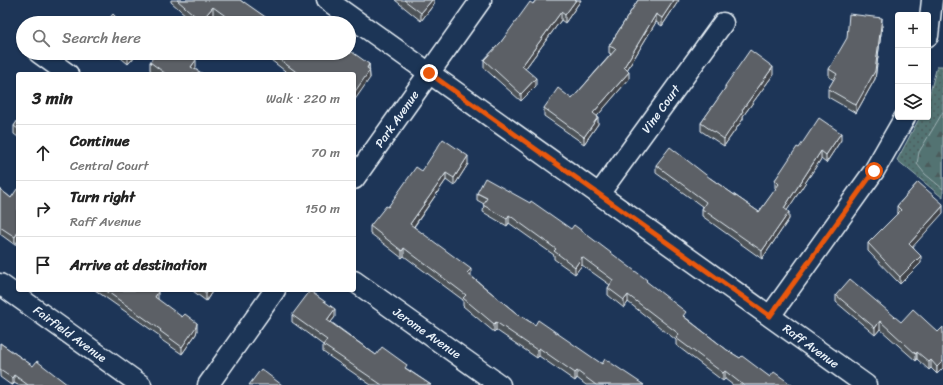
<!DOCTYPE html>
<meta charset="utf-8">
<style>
body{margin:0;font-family:Sriracha,sans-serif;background:#f6f6f6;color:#222}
.controls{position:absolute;right:12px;top:12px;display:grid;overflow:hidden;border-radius:4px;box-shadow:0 1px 3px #0004}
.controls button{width:36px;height:36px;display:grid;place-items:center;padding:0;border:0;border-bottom:1px solid #e0e0e0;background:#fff;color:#222;font:20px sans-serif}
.stop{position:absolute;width:12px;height:12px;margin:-9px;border:3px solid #ea580c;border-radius:50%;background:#fff}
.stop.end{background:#ea580c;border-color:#fff;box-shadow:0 1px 4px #0008}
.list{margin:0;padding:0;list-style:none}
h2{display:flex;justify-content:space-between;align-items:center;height:52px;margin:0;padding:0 16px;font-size:17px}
h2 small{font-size:13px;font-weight:400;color:#767676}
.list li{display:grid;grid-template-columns:26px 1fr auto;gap:12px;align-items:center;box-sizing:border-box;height:56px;padding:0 16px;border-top:1px solid #e0e0e0}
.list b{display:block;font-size:15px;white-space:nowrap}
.list p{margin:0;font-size:13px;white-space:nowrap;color:#767676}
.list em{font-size:13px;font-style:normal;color:#767676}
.icon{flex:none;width:22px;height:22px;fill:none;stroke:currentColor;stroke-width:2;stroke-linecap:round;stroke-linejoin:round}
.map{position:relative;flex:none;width:943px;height:385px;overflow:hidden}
.search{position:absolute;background:#fff;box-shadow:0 1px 3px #0004;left:16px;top:16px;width:340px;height:44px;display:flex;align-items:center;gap:10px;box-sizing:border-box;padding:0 14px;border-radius:22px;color:#767676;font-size:15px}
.panel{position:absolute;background:#fff;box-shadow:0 1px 3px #0004;left:16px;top:72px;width:340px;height:220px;border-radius:4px}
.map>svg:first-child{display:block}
</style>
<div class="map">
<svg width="943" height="385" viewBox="0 0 943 385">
<defs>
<pattern id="grass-dots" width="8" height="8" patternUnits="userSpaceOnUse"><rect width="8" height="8" fill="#537372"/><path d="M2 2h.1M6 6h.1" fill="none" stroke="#4c5b5c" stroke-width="1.8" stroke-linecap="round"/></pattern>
<pattern id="forest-firs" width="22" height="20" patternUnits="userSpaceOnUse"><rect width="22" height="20" fill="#537372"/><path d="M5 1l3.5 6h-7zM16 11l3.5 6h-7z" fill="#4c5b5c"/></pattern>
</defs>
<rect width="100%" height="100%" fill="#1d3557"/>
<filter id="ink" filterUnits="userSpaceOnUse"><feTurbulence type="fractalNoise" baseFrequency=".025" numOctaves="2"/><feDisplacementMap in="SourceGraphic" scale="8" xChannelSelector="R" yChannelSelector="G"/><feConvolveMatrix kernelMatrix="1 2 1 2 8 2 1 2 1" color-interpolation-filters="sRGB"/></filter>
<g filter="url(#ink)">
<path fill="url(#grass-dots)" stroke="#9eb2b5" d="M937 66H943V198L897 160 920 117H928V100Z"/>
<path fill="url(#forest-firs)" stroke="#9eb2b5" d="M943 112V189L925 174 917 164 919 152Z"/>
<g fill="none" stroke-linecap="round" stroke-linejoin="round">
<defs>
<path id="minor" d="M327 0 866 385
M928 36 932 0
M39 53 68 74
M354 179 481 0
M599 194 723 23
M354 281 500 385
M0 284 141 385
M770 316 874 171 905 117
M208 385 275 290"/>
</defs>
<use href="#minor" stroke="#e8f1f8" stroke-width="23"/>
<use href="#minor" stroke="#1d3557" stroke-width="20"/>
</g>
<path fill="#4e5358" stroke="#e8f1f8" d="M171 0H240L244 3 274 23H224L213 15 206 23H195L171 2Z
M395 0H434V4L421 21Z
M536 0H581L565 23 561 20 525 69 536 86 521 101 484 68V60L501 42Z
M638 0H679L662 26 656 22 627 70 629 79 597 116 598 124 584 144 544 116V108L572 99 611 54 609 53V46Z
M882 26 875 79 856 113 828 97V89L834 80 829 77V69Z
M115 53H138L128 64Z
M267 53H325L369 64 370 78 354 74H289L271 60V55Z
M150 62 196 68 195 69 203 74H155L150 70Z
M773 75 743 116V119L724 146 701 131V123L725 89V86Z
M18 120V137L14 134V126Z
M841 140 826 163 821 159 787 210 789 219 762 259 702 216V209L703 207 656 173V165L710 178 759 212 776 189 775 188V180L799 148Z
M468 164 454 186 446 180 414 227 471 276 516 313 535 325 602 364 644 385H586L577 378 575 381 539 356 537 358 496 330 494 332 463 306V300L404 256 402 258 370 233V226L388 207 422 171Z
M918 182 913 247 921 263 900 284 868 251V243L897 214V206Z
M0 189 11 198 18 189 15 245 0 234Z
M477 193 647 282 686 318 727 350 770 377 792 385H733L725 379 723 381 676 345V340L628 302 624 308 608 295V288L610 285 582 265 575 274 554 259V255L509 223 507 226 483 212 484 204 477 200Z
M95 290H155L158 300 197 330 196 334 182 354 160 339V336Z
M193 290H213L206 301 193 291Z
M836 295 901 322 938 332 937 374 931 368 929 370 917 359 916 361 880 329 875 335 836 302Z
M292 315 335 317 331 322 376 355 407 369 431 385H371L323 352V345L292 322Z
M0 343 33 366 68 385H18L14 383 13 385H11L0 377Z"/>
<path fill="#404347" stroke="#e8f1f8" d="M432 0H434V4L421 21V13Z
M576 0H581L565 23V15Z
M674 0H679L662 26V18Z
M213 7V15L206 23H201V21Z
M561 12V20L522 73V66Z
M656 14V22L624 75V67Z
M882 18V26L875 79 856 113V105Z
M131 53H138L128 64V57Z
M196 60V68L191 74V67Z
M369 64 370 78 354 101V93L367 68Z
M773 67V75L743 116V119L724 146V139L742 110Z
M629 72V79L593 121V113Z
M536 78V86L521 101V94Z
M598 117V124L584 144V137Z
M841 133V140L826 163V155Z
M821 151V159L784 215V208Z
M468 156V164L454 186V178Z
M446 173V180L410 232V224Z
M943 206V213L909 251V244Z
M789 212V219L762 259V251Z
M509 215V223L507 226V219Z
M18 232V240L15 245V237Z
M404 248V256L402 258V251Z
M921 256V263L900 284V277Z
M582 257V265L575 274V267Z
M471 269V277L467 273Z
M208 290H213L206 301V293Z
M158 292V300L155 297Z
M628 295V302L624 308V300Z
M335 309V317L327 327V320Z
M880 321V329L875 335V328Z
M496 322V330L494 332V324Z
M197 323V330L196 334 182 354V347Z
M539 348V356L537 358V350Z
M917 352V359L916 361V354Z
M931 360V368L929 370V362Z
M943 361V368L937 374V367Z
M577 371V378L575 381V373Z
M725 371V379L723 381V373Z
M14 375V383L12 385V378Z"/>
<path fill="#5b6066" stroke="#e8f1f8" d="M177 0H240L244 3V2L274 23H235L213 7 201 21Z
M404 0H432L421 13Z
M536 0H576L565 15 561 12 522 66 536 78 521 94 484 60 501 42 530 2 533 4Z
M638 0H674L662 18 656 14 624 67 629 72 593 113 598 117 584 137 544 108 558 88 572 99 616 49 609 46Z
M113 14 122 23H105Z
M849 14 882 18 875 71 856 105 828 89 837 74 829 69 847 38Z
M280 19 285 23H276Z
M750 50 773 67 742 110 743 111 724 139 701 123 726 87 725 86Z
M352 52 369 64 367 68 370 70 354 93V74H299L271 53H331L336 56 338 53H349L350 54Z
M123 53H131L128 57Z
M156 53H185L196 60 191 67 203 74H166L150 62Z
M819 118 841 133 826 155 821 151 784 208 789 212 762 251 702 209 706 202 656 165 670 147 710 178 759 212 779 184 775 180 797 147 799 148Z
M18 120V129L14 126Z
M443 139 468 156 454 178 446 173 410 224 471 269 467 273 516 313 535 325 538 320 602 364 605 359 644 385H596L577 371 575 373 539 348 537 350 496 322 494 324 463 298 466 295 404 248 402 251 370 226 386 206 388 207 416 167 422 171Z
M485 178 530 203 531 201 571 229 574 225 647 280 646 281 686 312 683 316 727 350 740 358 742 356 770 377 774 372 792 385H743L725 371 723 373 676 338 679 334 628 295 624 300 608 288 613 280 582 257 575 267 554 251 556 249 509 215 507 219 483 205 487 198 477 193Z
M918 182 943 204V206L909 244 921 256 900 277 868 243 901 210 897 206Z
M0 189 11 198 17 189H18V232L15 237 0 227Z
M850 279 901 322 913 309 938 332 943 327V361L937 367 931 360 929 362 917 352 916 354 880 321 875 328 836 295Z
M105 290H155L158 292 155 297 182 317 185 314 197 323 196 327 182 347 160 331 161 330Z
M201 290H208L206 293Z
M310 291 335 309 327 320 376 355 382 347 407 365 405 368 431 385H382L323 345 327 340 292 315Z
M0 343 33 366 37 361 68 385H28L14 375 12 378 0 370Z
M261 369 282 385H249Z"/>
</g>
<g fill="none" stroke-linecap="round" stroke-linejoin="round" filter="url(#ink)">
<path stroke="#ea580c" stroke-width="5" d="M429 73 770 316 874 171"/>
</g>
<g text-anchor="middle" stroke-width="3" stroke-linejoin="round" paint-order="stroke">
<g font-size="12" fill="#e8f1f8" stroke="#1d3557">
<text transform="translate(661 109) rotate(-54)" y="4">Vine Court</text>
<text transform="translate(397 119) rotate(-55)" y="4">Park Avenue</text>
<text transform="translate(427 333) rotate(35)" y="4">Jerome Avenue</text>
<text transform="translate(70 334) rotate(36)" y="4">Fairfield Avenue</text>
<text transform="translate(811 346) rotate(36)" y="4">Raff Avenue</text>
</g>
</g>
</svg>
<div class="controls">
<button>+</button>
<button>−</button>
<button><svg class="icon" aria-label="layers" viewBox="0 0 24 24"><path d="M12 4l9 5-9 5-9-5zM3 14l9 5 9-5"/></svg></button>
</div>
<div class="stop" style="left:874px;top:171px"></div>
<div class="stop end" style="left:429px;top:73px"></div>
<div class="search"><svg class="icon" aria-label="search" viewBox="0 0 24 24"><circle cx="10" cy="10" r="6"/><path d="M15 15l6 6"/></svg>Search here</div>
<section class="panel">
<h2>3 min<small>Walk · 220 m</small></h2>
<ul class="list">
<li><svg class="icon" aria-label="ahead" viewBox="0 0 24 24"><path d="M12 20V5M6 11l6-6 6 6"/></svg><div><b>Continue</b><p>Central Court</p></div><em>70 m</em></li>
<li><svg class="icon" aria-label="right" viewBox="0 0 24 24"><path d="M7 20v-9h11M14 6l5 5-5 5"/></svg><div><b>Turn right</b><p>Raff Avenue</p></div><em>150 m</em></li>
<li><svg class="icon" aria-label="arrive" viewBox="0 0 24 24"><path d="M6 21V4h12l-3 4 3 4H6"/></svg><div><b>Arrive at destination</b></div></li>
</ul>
</section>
</div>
